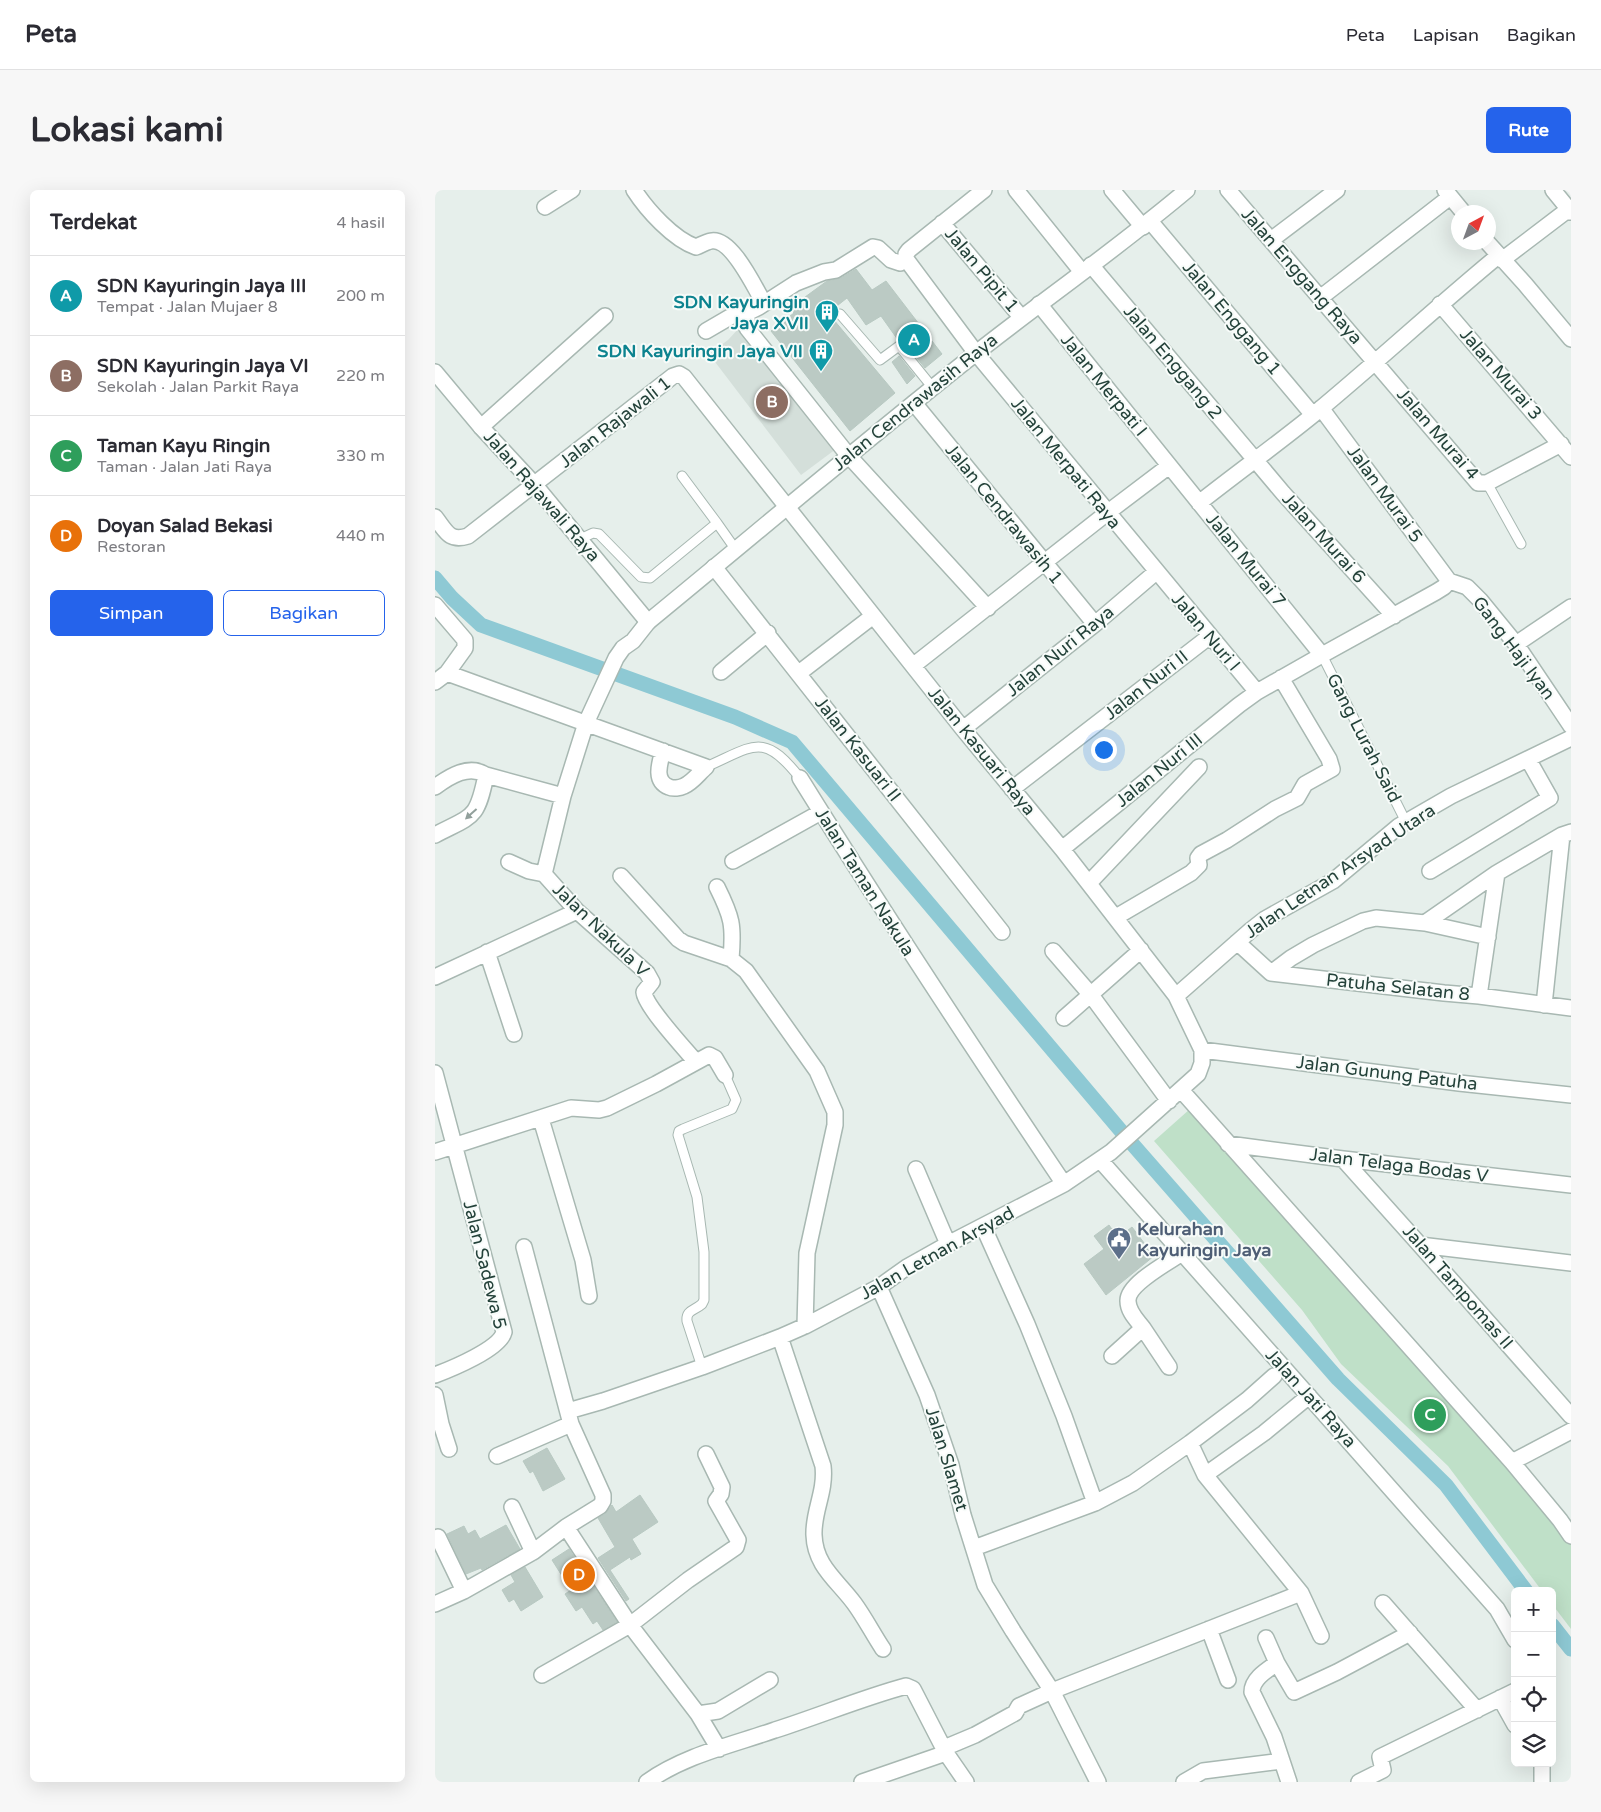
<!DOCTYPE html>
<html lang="id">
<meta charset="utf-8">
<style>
body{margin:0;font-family:"Varela Round",sans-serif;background:#f7f7f7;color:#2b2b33}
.controls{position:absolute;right:15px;bottom:15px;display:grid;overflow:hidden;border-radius:8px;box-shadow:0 5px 20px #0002}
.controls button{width:45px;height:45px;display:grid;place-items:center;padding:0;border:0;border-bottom:1px solid #e1e1e2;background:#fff;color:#2b2b33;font:25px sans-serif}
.compass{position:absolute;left:1016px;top:15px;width:45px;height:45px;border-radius:50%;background:#fff;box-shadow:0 5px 20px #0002;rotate:41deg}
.you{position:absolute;left:668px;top:559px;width:18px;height:18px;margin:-12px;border:4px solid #fff;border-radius:50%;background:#1a73e8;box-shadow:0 0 0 8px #1a73e833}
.badge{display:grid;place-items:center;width:32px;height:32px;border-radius:50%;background:#2563eb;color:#fff;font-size:16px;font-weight:700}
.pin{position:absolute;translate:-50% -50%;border:2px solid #fff;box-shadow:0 1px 5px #0006}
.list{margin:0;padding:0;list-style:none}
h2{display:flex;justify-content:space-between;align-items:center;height:65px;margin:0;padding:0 20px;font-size:21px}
h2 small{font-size:16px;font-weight:400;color:#7c7c81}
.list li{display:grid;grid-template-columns:32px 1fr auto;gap:15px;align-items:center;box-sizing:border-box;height:80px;padding:0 20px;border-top:1px solid #e1e1e2}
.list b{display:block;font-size:19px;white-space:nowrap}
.list p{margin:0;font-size:16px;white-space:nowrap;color:#7c7c81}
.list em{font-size:16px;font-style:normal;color:#7c7c81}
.actions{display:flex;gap:10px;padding:15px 20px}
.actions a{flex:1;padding:11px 0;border:1px solid #2563eb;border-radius:8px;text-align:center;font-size:18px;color:#2563eb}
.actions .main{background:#2563eb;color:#fff}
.icon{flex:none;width:28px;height:28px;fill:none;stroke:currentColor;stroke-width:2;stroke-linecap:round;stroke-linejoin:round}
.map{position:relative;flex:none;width:1136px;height:1592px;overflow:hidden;border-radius:8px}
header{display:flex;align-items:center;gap:30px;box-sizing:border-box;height:70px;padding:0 25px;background:#fff;border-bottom:1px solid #e1e1e2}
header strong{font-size:24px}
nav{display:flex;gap:28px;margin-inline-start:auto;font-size:18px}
.intro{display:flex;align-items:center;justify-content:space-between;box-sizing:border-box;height:120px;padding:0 30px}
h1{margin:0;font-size:35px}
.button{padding:12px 22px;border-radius:8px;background:#2563eb;color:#fff;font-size:18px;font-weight:700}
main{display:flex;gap:30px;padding:0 30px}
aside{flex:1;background:#fff;border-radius:8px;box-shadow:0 5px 20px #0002}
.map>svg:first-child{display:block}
</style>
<header>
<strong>Peta</strong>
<nav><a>Peta</a><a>Lapisan</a><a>Bagikan</a></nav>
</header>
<div class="intro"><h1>Lokasi kami</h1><a class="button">Rute</a></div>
<main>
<aside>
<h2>Terdekat<small>4 hasil</small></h2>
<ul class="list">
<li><span class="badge" style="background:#0f9aa8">A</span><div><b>SDN Kayuringin Jaya III</b><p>Tempat · Jalan Mujaer 8</p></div><em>200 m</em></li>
<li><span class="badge" style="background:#8d6e63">B</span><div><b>SDN Kayuringin Jaya VI</b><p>Sekolah · Jalan Parkit Raya</p></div><em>220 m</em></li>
<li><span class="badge" style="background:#2e9e5b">C</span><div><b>Taman Kayu Ringin</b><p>Taman · Jalan Jati Raya</p></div><em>330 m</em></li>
<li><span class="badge" style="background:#e8710a">D</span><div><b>Doyan Salad Bekasi</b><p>Restoran</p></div><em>440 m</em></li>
</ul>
<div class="actions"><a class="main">Simpan</a><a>Bagikan</a></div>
</aside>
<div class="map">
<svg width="1136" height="1592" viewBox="0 0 1136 1592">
<rect width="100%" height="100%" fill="#e6efeb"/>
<path fill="#d4dfda" d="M305 137 401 259 366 285 274 164 293 150Z"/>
<path fill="#bfe0c8" d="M755 919 1080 1281 1136 1352V1439L1117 1414V1401H1107L1013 1276 906 1174 867 1120 719 951Z"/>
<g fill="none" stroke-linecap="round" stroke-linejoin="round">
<path stroke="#8ec9d4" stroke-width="15" d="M0 388 17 408 46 435 300 527 357 552 686 941 903 1189 1011 1295 1091 1401
M1117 1435 1136 1459"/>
</g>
<path fill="#bbcac4" stroke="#b8c9c2" d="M421 79 437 100 451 91 507 164 490 178 469 152 463 150 446 126 431 135 412 108 393 123 460 203 415 241 336 141 359 123 355 118 392 91 406 88Z
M464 166 480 186 472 194 457 172Z
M674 1035 683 1048 697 1037 719 1066 671 1105 649 1074 669 1059 659 1046Z
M112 1258 130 1289 108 1301 98 1281 95 1283 88 1271Z
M205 1305 223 1332 197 1349 206 1364 196 1370 195 1367 175 1380 194 1409 191 1411 163 1368 180 1357 163 1328 170 1324 177 1315 181 1322Z
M71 1335 85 1359 47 1380 46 1378 31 1384 12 1344 29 1336 33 1344 40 1340 45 1349Z
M134 1359 182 1432 168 1440 162 1431 158 1434 147 1417 141 1421 130 1404 136 1400 117 1370Z
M90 1377 108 1407 86 1421 79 1409 74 1412 67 1400 80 1392 76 1385Z"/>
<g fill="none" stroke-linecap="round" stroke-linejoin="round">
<defs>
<path id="service" d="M405 124 445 170 464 156 498 198
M247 286 282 333
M1052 293 1086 354
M145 349 158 343 164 344 206 387 215 388 282 333 301 360
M887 465 971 632
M271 577C319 556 328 541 365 588
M267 1177 252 1131C251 1120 259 1121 267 1114L269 1110V1062L262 1007 243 945 244 941 248 939 297 919 301 910 290 885"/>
<path id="minor" d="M199 0C212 20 238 49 261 57 266 55 271 52 276 51 295 47 317 92 325 106L326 110 324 117 312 123V138L413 265 553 418
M549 0 474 60 471 64V69L541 163 822 502
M581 0 647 82
M677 0 708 37
M793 0 1043 293H1052L1126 254
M1010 0 1028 22
M1118 0 1136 22
M110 17 137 0
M715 31 878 225
M507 33 586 127
M836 50 902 0
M1052 52 1090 94 1136 149
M1067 70 1134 19
M656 75 848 303 959 426
M885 108 1015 7
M604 114 887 465
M1005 114 1136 267
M271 141 295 127 324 117 361 93 389 82 401 80 438 57 443 58 456 70 465 73 471 69
M479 213 660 434
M886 218 1014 391
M46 237 170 126
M764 313C802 283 841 255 878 225 941 173 1000 118 1063 66
M0 327C11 341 14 352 33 346L238 186 244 184 249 187 528 539 627 659 741 806 767 860V873L763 884 676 962 629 994 513 1054 472 1077 444 1097 370 1136 345 1147 267 1177 168 1211 133 1221
M279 377 567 742
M1014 391 1032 397 1045 410 1081 454 1136 536
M0 415 30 450V458L12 483 0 492
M1081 454 1136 417
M479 475 672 323 734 276
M286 482 333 443
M12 483 271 577C264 583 258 592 249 596 245 598 238 599 234 597 218 591 225 572 228 561
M364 483 438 426
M528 539 660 434 721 382
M365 588C450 725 539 860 629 994
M0 597C15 586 34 574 51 585L128 606
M577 599 775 446
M0 645C38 625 42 630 51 585
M627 659 804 515 822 502 887 465 1001 402 1009 397 1014 391
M298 671 386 622
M74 672 94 681 109 684
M995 681 1115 608 1093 569
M109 684 128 606 151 533 181 468 188 458 198 451 213 432
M109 684 142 721 212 783 217 792 209 802C210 816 250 859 261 872
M186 686 243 749 249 753 296 769 311 781 382 881 400 922V935L372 1063 370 1136
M654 693 764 577
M282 697C297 727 299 735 296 769
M681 727 756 683 764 675 763 668 766 664 792 650 840 619 862 608 870 594 897 579 894 569 846 488
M990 733 1062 683 1127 645 1136 642
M802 752 836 783 1009 803 1044 806 1136 818
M618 761 656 805 734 911
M52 762 79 844
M836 783 856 768 878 755 928 731 941 728 990 733 1053 747
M0 787 142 721
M741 806 816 740 830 729 898 691 964 636 1016 606 1136 548
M1044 806 1062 683
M1109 815 1127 645
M629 828 706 760
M767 860 1024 893 1136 905
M0 883 69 1142C65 1159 16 1179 0 1185
M746 900 1077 1272 1125 1330 1136 1346
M106 929 148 1070 154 1106
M793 954 908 969 1136 995
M0 962 136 918 164 920 172 918 221 894 274 865 280 868 290 885
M908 969 985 1055 1136 1226
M665 970 1062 1419 1080 1450
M481 979 513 1054
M548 1036 592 1134 629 1226 660 1313
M985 1055 1136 1073
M444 1097 492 1205 516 1275 528 1325 550 1395 578 1441 617 1501 663 1592
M708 1138 734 1177
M345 1147 388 1276C391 1302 378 1321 379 1345 380 1376 402 1390 419 1413 430 1428 438 1444 448 1459
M677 1166 708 1138C702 1130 693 1122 693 1111 692 1094 734 1072 747 1063
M0 1205 6 1234 14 1259
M755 1253 770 1285 866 1403 886 1446
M62 1266 136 1234
M1077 1272 1136 1241
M770 1285 829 1243 874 1206
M77 1317 98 1362
M131 1337 195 1435 263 1524 283 1521 335 1490
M3 1347 29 1401
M539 1358 660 1313 698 1293 755 1253 812 1210 839 1186
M948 1413 1042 1520
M0 1414 29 1401 98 1362 131 1337 165 1316 168 1311V1305L136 1234 89 1057
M774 1439 793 1490
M831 1448 842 1473
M107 1485 195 1435 253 1390 301 1357 303 1350 281 1311 286 1304 287 1297 271 1264
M1065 1508 1080 1535
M263 1524 284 1559
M509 1558 540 1545 580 1523 584 1516 617 1501 866 1403
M212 1592C250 1565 297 1555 340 1540 384 1526 427 1508 471 1496L478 1499 511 1563 531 1592
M427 1592 511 1563
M749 1592 768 1581 847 1571
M854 1592 839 1547 817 1502C817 1489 832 1480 842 1473L859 1502 902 1482 975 1443
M924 1592 948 1580 945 1567 1080 1501
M1107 1592V1573"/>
<path id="tertiary" d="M0 182 46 237 99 294 213 432C319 345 424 256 531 171 604 113 681 60 752 0"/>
</defs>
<use href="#service" stroke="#a8b8b2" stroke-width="11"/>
<use href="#minor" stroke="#a8b8b2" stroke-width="18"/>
<use href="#tertiary" stroke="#a8b8b2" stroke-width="18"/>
<use href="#service" stroke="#fff" stroke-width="9"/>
<use href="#minor" stroke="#fff" stroke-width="15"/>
<use href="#tertiary" stroke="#fff" stroke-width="15"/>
</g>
<defs><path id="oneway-solid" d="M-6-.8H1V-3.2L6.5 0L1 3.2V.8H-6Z" transform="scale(1.25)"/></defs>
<use fill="#92a09c" href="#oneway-solid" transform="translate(36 624) rotate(138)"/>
<defs>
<symbol id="building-pin" viewBox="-11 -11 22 30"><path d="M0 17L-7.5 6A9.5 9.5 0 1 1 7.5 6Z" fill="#0f9aa8" stroke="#f7fbf9"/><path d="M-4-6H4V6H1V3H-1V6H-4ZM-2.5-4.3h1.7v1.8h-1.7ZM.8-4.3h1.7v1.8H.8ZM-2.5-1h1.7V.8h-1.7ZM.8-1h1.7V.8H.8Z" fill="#fff"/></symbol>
<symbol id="civic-pin" viewBox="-11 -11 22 30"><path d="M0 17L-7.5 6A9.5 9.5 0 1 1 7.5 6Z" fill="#5c6f8a" stroke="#f7fbf9"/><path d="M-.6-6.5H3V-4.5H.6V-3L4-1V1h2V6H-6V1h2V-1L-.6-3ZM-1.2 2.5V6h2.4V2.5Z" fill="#fff"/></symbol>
</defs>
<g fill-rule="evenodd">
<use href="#building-pin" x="378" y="108" width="28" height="38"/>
<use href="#building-pin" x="372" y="147" width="28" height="38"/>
<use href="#civic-pin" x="670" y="1035" width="28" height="38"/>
</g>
<g text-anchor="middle" stroke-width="4" stroke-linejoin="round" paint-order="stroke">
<g font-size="18" fill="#24423a" stroke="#f7fbf9">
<text transform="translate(547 80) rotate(50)" y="6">Jalan Pipit 1</text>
<text transform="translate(867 86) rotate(49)" y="6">Jalan Enggang Raya</text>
<text transform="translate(797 128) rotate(50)" y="6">Jalan Enggang 1</text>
<text transform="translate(738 172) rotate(50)" y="6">Jalan Enggang 2</text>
<text transform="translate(1066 184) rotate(49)" y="6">Jalan Murai 3</text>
<text transform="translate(669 195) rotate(51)" y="6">Jalan Merpati I</text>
<text transform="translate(480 212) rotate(-39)" y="6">Jalan Cendrawasih Raya</text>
<text transform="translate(180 232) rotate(-38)" y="6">Jalan Rajawali 1</text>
<text transform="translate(1003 244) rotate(49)" y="6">Jalan Murai 4</text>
<text transform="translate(631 273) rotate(51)" y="6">Jalan Merpati Raya</text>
<text transform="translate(950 304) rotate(54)" y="6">Jalan Murai 5</text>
<text transform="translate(107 306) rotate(49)" y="6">Jalan Rajawali Raya</text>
<text transform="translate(569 324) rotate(51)" y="6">Jalan Cendrawasih 1</text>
<text transform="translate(889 348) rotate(48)" y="6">Jalan Murai 6</text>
<text transform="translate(811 370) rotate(51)" y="6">Jalan Murai 7</text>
<text transform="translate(771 442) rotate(50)" y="6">Jalan Nuri I</text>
<text transform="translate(1079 458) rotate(53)" y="6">Gang Haji Iyan</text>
<text transform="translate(625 461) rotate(-39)" y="6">Jalan Nuri Raya</text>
<text transform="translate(711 495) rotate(-38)" y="6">Jalan Nuri II</text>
<text transform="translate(929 548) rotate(63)" y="6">Gang Lurah Said</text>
<text transform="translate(423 559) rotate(52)" y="6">Jalan Kasuari II</text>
<text transform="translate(547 561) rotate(51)" y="6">Jalan Kasuari Raya</text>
<text transform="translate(724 580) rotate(-39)" y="6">Jalan Nuri III</text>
<text transform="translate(905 681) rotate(-34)" y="6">Jalan Letnan Arsyad Utara</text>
<text transform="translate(430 692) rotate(58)" y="6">Jalan Taman Nakula</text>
<text transform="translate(166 740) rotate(44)" y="6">Jalan Nakula V</text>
<text transform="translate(963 797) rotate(6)" y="6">Patuha Selatan 8</text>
<text transform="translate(952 883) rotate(7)" y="6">Jalan Gunung Patuha</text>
<text transform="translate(964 975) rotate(7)" y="6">Jalan Telaga Bodas V</text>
<text transform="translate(502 1063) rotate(-29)" y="6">Jalan Letnan Arsyad</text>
<text transform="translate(50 1075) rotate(76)" y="6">Jalan Sadewa 5</text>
<text transform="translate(1023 1097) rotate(49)" y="6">Jalan Tampomas II</text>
<text transform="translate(876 1208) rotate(48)" y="6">Jalan Jati Raya</text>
<text transform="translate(512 1269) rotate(73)" y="6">Jalan Slamet</text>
</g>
<g font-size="18" font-weight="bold" fill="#0d838f" stroke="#f7fbf9" text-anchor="end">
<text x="374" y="118">SDN Kayuringin<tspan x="374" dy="21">Jaya XVII</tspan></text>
<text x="368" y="167">SDN Kayuringin Jaya VII</text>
</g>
<g font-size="18" font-weight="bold" fill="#4e5e75" stroke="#f7fbf9" text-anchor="start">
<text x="702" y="1045">Kelurahan<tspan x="702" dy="21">Kayuringin Jaya</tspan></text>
</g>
</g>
</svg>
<div class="controls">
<button>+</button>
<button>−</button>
<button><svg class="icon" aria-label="locate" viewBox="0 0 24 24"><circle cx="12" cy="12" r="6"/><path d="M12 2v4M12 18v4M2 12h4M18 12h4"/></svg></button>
<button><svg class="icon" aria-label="layers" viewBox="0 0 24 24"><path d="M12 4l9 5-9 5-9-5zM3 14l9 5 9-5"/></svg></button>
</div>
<svg class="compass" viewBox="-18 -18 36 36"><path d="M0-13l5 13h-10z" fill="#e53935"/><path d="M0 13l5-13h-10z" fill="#7c7c81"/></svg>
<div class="you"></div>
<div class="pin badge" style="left:479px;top:150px;background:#0f9aa8">A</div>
<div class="pin badge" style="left:337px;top:212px;background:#8d6e63">B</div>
<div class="pin badge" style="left:995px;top:1225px;background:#2e9e5b">C</div>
<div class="pin badge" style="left:144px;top:1385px;background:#e8710a">D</div>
</div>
</main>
